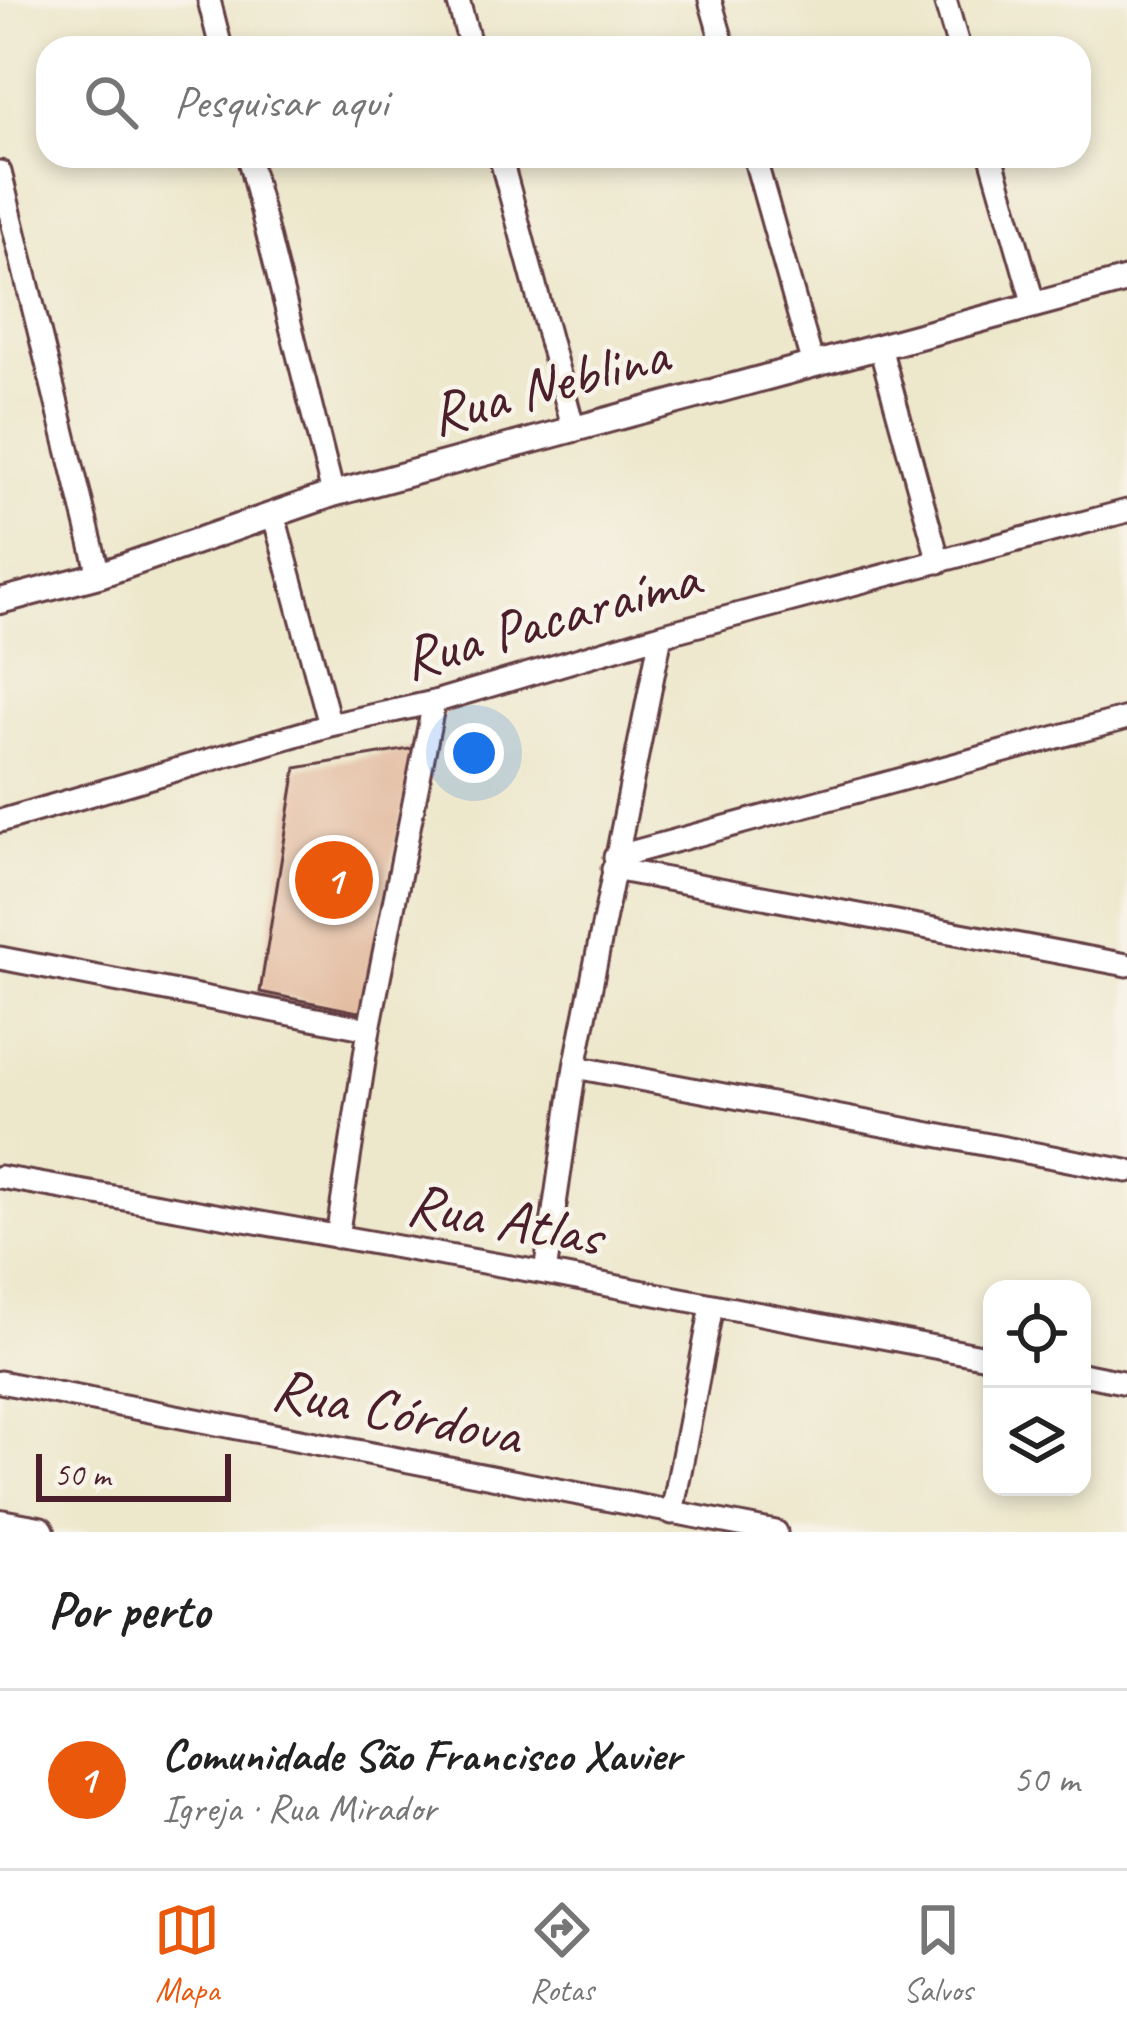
<!DOCTYPE html>
<html lang="pt">
<meta charset="utf-8">
<style>
body{margin:0;font-family:Caveat,sans-serif;background:#f6f6f6;color:#222}
.controls{position:absolute;right:36px;bottom:36px;display:grid;overflow:hidden;border-radius:24px;box-shadow:0 6px 18px #0003}
.controls button{width:108px;height:108px;display:grid;place-items:center;padding:0;border:0;border-bottom:3px solid #e0e0e0;background:#fff;color:#222;font:60px sans-serif}
.scale{position:absolute;left:36px;bottom:30px;width:195px;box-sizing:border-box;padding-left:12px;border:6px solid #4a1f2b;border-top:0;font-size:33px;line-height:42px;white-space:nowrap;color:#4a1f2b;-webkit-text-stroke:9px #f7f3e8;paint-order:stroke}
.you{position:absolute;left:474px;top:753px;width:42px;height:42px;margin:-30px;border:9px solid #fff;border-radius:50%;background:#1a73e8;box-shadow:0 0 0 18px #1a73e833}
.badge{display:grid;place-items:center;width:78px;height:78px;border-radius:50%;background:#ea580c;color:#fff;font-size:39px;font-weight:700}
.pin{position:absolute;translate:-50% -50%;border:6px solid #fff;box-shadow:0 3px 12px #0006}
.list{margin:0;padding:0;list-style:none}
h2{display:flex;justify-content:space-between;align-items:center;height:156px;margin:0;padding:0 48px;font-size:51px}
h2 small{font-size:39px;font-weight:400;color:#767676}
.list li{display:grid;grid-template-columns:78px 1fr auto;gap:36px;align-items:center;box-sizing:border-box;height:180px;padding:0 48px;border-top:3px solid #e0e0e0}
.list b{display:block;font-size:45px;white-space:nowrap}
.list p{margin:0;font-size:39px;white-space:nowrap;color:#767676}
.list em{font-size:39px;font-style:normal;color:#767676}
.icon{flex:none;width:66px;height:66px;fill:none;stroke:currentColor;stroke-width:2;stroke-linecap:round;stroke-linejoin:round}
.map{position:relative;flex:none;width:1127px;height:1532px;overflow:hidden}
.search{position:absolute;background:#fff;box-shadow:0 6px 18px #0003;left:36px;right:36px;top:36px;height:132px;display:flex;align-items:center;gap:30px;box-sizing:border-box;padding:0 42px;border-radius:36px;color:#767676;font-size:45px}
.sheet{height:336px;background:#fff}
nav{display:flex;justify-content:space-around;align-items:center;box-sizing:border-box;height:168px;border-top:3px solid #e0e0e0;background:#fff;font-size:33px;color:#767676}
nav a{display:grid;justify-items:center;gap:6px}
nav .on{color:#ea580c}
.map>svg:first-child{display:block}
</style>
<div class="map">
<svg width="1127" height="1532" viewBox="0 0 1127 1532">
<rect width="100%" height="100%" fill="#f7f3e8"/>
<filter id="ink" filterUnits="userSpaceOnUse"><feTurbulence type="fractalNoise" baseFrequency=".00833" numOctaves="2"/><feDisplacementMap in="SourceGraphic" scale="24" xChannelSelector="R" yChannelSelector="G"/><feConvolveMatrix kernelMatrix="1 2 1 2 8 2 1 2 1" color-interpolation-filters="sRGB"/></filter>
<filter id="wash" filterUnits="userSpaceOnUse"><feTurbulence type="fractalNoise" baseFrequency=".004" numOctaves="4" result="noise"/><feDisplacementMap in="SourceGraphic" scale="48" xChannelSelector="R" yChannelSelector="G"/><feGaussianBlur stdDeviation="2.7" result="paint"/><feColorMatrix in="noise" values="0 0 0 0 0 0 0 0 0 0 0 0 0 0 0 0 0 1.4 0 .05"/><feComposite in="paint" operator="in"/></filter>
<g filter="url(#wash)">
<rect width="100%" height="100%" fill="#ede7cb"/>
<g id="blocks">
<path fill="#e2b99d" d="M415 748 363 1013 260 992 296 768Z"/>
</g>
</g>
<g filter="url(#ink)">
<use href="#blocks" fill-opacity="0" stroke="#623d43" stroke-width="3"/>
<g fill="none" stroke-linecap="round" stroke-linejoin="round">
<defs>
<path id="minor" d="M209 0 221 48
M458 0 471 48
M710 0 724 48
M945 0 959 48
M248 156 333 494
M500 156 574 430
M754 156 813 365
M991 156 1034 305
M0 172 99 575
M880 347 939 562
M274 516 330 725
M0 821 330 725 434 702 661 635 1127 511
M615 857 1127 718
M613 869 1127 965
M0 958 369 1029
M575 1067 1127 1171
M0 1177 545 1273 992 1358
M337 1237 369 1029 434 702
M545 1273 575 1067 661 635
M1082 1374 1127 1383
M0 1382 776 1532
M672 1513 712 1306"/>
<path id="tertiary" d="M0 601 99 575 333 494 1127 280"/>
<path id="secondary" d="M0 1525 39 1532"/>
</defs>
<use href="#minor" stroke="#623d43" stroke-width="27"/>
<use href="#tertiary" stroke="#623d43" stroke-width="30"/>
<use href="#secondary" stroke="#623d43" stroke-width="36"/>
<use href="#minor" stroke="#fff" stroke-width="21"/>
<use href="#tertiary" stroke="#fff" stroke-width="24"/>
<use href="#secondary" stroke="#fff" stroke-width="30"/>
</g>
</g>
<g text-anchor="middle" stroke-width="9" stroke-linejoin="round" paint-order="stroke">
<g font-size="60" fill="#4a1f2b" stroke="#f7f3e8">
<text transform="translate(548 383) rotate(-15)" y="21">Rua Neblina</text>
<text transform="translate(550 617) rotate(-16)" y="21">Rua Pacaraíma</text>
<text transform="translate(505 1218) rotate(10)" y="21">Rua Atlas</text>
<text transform="translate(397 1410) rotate(11)" y="21">Rua Córdova</text>
</g>
</g>
</svg>
<div class="controls">
<button><svg class="icon" aria-label="locate" viewBox="0 0 24 24"><circle cx="12" cy="12" r="6"/><path d="M12 2v4M12 18v4M2 12h4M18 12h4"/></svg></button>
<button><svg class="icon" aria-label="layers" viewBox="0 0 24 24"><path d="M12 4l9 5-9 5-9-5zM3 14l9 5 9-5"/></svg></button>
</div>
<div class="scale">50 m</div>
<div class="you"></div>
<div class="pin badge" style="left:334px;top:880px">1</div>
<div class="search"><svg class="icon" aria-label="search" viewBox="0 0 24 24"><circle cx="10" cy="10" r="6"/><path d="M15 15l6 6"/></svg>Pesquisar aqui</div>
</div>
<section class="sheet">
<h2>Por perto<small></small></h2>
<ul class="list">
<li><span class="badge">1</span><div><b>Comunidade São Francisco Xavier</b><p>Igreja · Rua Mirador</p></div><em>50 m</em></li>
</ul>
</section>
<nav>
<a class="on"><svg class="icon" aria-label="map" viewBox="0 0 24 24"><path d="M3 6l6-2 6 2 6-2v14l-6 2-6-2-6 2zM9 4v14M15 6v14"/></svg>Mapa</a>
<a><svg class="icon" aria-label="directions" viewBox="0 0 24 24"><path d="M12 3l9 9-9 9-9-9zM9 14v-3h6M13 9l2 2-2 2"/></svg>Rotas</a>
<a><svg class="icon" aria-label="saved" viewBox="0 0 24 24"><path d="M7 4h10v16l-5-4-5 4z"/></svg>Salvos</a>
</nav>
